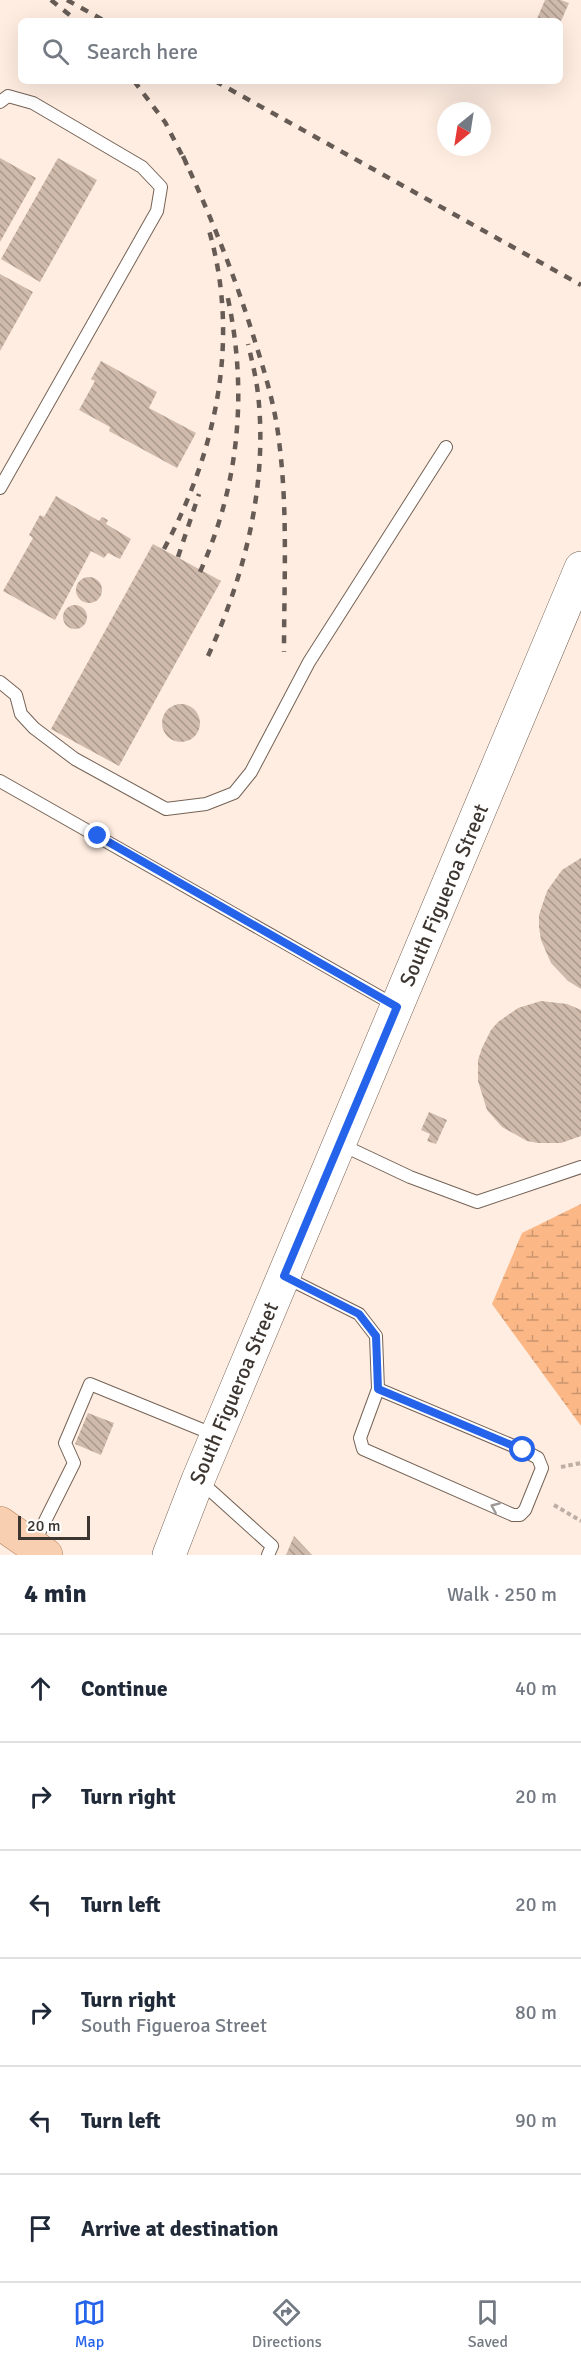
<!DOCTYPE html>
<meta charset="utf-8">
<style>
body{margin:0;font-family:Signika,sans-serif;background:#f2f2f3;color:#1f2937}
.compass{position:absolute;left:437px;top:102px;width:54px;height:54px;border-radius:50%;background:#fff;box-shadow:0 6px 24px #0002;rotate:210deg}
.scale{position:absolute;left:18px;bottom:15px;width:72px;box-sizing:border-box;padding-left:6px;border:3px solid #3d352f;border-top:0;font-size:16px;line-height:21px;white-space:nowrap;color:#3d352f;-webkit-text-stroke:4px #fefefe;paint-order:stroke}
.stop{position:absolute;width:18px;height:18px;margin:-14px;border:4px solid #2563eb;border-radius:50%;background:#fff}
.stop.end{background:#2563eb;border-color:#fff;box-shadow:0 2px 6px #0008}
.list{margin:0;padding:0;list-style:none}
h2{display:flex;justify-content:space-between;align-items:center;height:78px;margin:0;padding:0 24px;font-size:26px}
h2 small{font-size:20px;font-weight:400;color:#747a83}
.list li{display:grid;grid-template-columns:39px 1fr auto;gap:18px;align-items:center;box-sizing:border-box;height:108px;padding:0 24px;border-top:2px solid #e0e1e3}
.list b{display:block;font-size:22px;white-space:nowrap}
.list p{margin:0;font-size:20px;white-space:nowrap;color:#747a83}
.list em{font-size:20px;font-style:normal;color:#747a83}
.icon{flex:none;width:33px;height:33px;fill:none;stroke:currentColor;stroke-width:2;stroke-linecap:round;stroke-linejoin:round}
.map{position:relative;flex:none;width:581px;height:1555px;overflow:hidden}
.search{position:absolute;background:#fff;box-shadow:0 6px 24px #0002;left:18px;right:18px;top:18px;height:66px;display:flex;align-items:center;gap:15px;box-sizing:border-box;padding:0 21px;border-radius:9px;color:#747a83;font-size:22px}
.sheet{height:726px;background:#fff}
nav{display:flex;justify-content:space-around;align-items:center;box-sizing:border-box;height:84px;border-top:2px solid #e0e1e3;background:#fff;font-size:16px;color:#747a83}
nav a{display:grid;justify-items:center;gap:3px}
nav .on{color:#2563eb}
.map>svg:first-child{display:block}
</style>
<div class="map">
<svg width="581" height="1555" viewBox="0 0 581 1555">
<defs>
<pattern id="wetland-marsh" width="20" height="14" patternUnits="userSpaceOnUse" patternTransform="scale(1.5)"><rect width="20" height="14" fill="#fbb886"/><path d="M1 5h8M5 5V1M11 12h8M15 12V8" fill="none" stroke="#cc966e"/></pattern>
<pattern id="building-back-hatch" width="6" height="6" patternUnits="userSpaceOnUse" patternTransform="scale(1.5)"><rect width="6" height="6" fill="#cfbaac"/><path d="M-1 5l2 2M0 0l6 6M5-1l2 2" fill="none" stroke="#a9988c"/></pattern>
</defs>
<rect width="100%" height="100%" fill="#ffede1"/>
<path fill="url(#wetland-marsh)" d="M581 1204V1426L492 1304 522 1233Z"/>
<path fill="url(#building-back-hatch)" d="M545 0H561L569 3 561 21H536Z
M0 158 36 178 0 242Z
M58 158 97 180 40 282 1 259Z
M0 274 33 292 0 351Z
M101 361 157 392 149 408 196 433 177 468 109 431 110 427 79 410 95 381 91 379Z
M56 496 99 521 102 517 108 520 106 524 131 539 120 559 108 553 104 558 91 551 55 620 3 591 33 538 29 535 40 515 44 517Z
M153 544 221 581 119 766 51 729Z
M76 590a13 13 0 1 1 26 0a13 13 0 1 1-26 0Z
M63 617a12 12 0 1 1 24 0a12 12 0 1 1-24 0Z
M162 723a19 19 0 1 1 38 0a19 19 0 1 1-38 0Z
M581 858V989L568 981 551 963 541 940 539 927V915L547 891 562 870Z
M541 1001 567 1004 581 1010V1136L561 1143H538L527 1141 502 1127 487 1110 478 1081V1060L482 1048 491 1030 498 1022 518 1008Z
M429 1112 447 1120 436 1144 427 1141 430 1134 421 1130Z
M88 1413 114 1423 101 1455 75 1444Z
M294 1536 312 1555H286Z"/>
<g fill="none" stroke-linecap="round" stroke-linejoin="round">
<defs>
<path id="lane" d="M0 102 8 96 33 103 142 167 161 187 157 211 0 488
M0 682 16 695 21 714 34 728 75 759 166 809 206 804 234 793 251 772 309 662 446 447
M0 781 396 1006
M340 1144 410 1177 477 1202 581 1167
M285 1277 359 1314 376 1336 378 1389 360 1438 363 1449 513 1515H520L525 1510 542 1468 538 1458 523 1450 378 1389
M200 1481 272 1546 268 1555
M33 1545 74 1463 65 1443 90 1384 215 1435"/>
<path id="secondary" d="M169 1555 198 1480 581 568"/>
<path id="primary" d="M0 1523 46 1555"/>
</defs>
<use href="#lane" stroke="#756356" stroke-width="14"/>
<use href="#secondary" stroke="#756356" stroke-width="34"/>
<use href="#primary" stroke="#b48461" stroke-width="34"/>
<path stroke="#bdafa5" stroke-width="4" stroke-dasharray="4.5 3" stroke-linecap="butt" d="M561 1467 581 1463
M554 1505 581 1521"/>
<use href="#lane" stroke="#fff" stroke-width="12"/>
<use href="#secondary" stroke="#fff" stroke-width="33"/>
<use href="#primary" stroke="#f8cfb0" stroke-width="33"/>
<path stroke="#665c55" stroke-width="4.5" stroke-dasharray="8 8" stroke-linecap="butt" d="M51 0 77 21
M67 0 105 21
M134 81 165 122 187 165
M215 81 581 285
M183 156C211 217 233 271 253 335 264 370 275 405 279 441 288 510 284 582 284 652
M164 549C217 450 241 337 208 227
M178 557 199 494
M200 572C240 483 248 389 227 294
M208 656C245 575 268 484 258 394 256 377 252 361 248 344"/>
</g>
<defs><path id="oneway-chevron" d="M-2-3.5L2.5 0L-2 3.5" fill="none" stroke-width="1.6" stroke-linecap="round" stroke-linejoin="round" transform="scale(1.5)"/></defs>
<use stroke="#9e9a97" href="#oneway-chevron" transform="translate(495 1507) rotate(-157)"/>
<g fill="none" stroke-linecap="round" stroke-linejoin="round">
<path stroke="#2563eb" stroke-width="8" d="M98 836 397 1007 284 1276 359 1314 376 1336 378 1389 523 1450"/>
</g>
<g text-anchor="middle" stroke-width="4.5" stroke-linejoin="round" paint-order="stroke">
<g font-size="21" fill="#3d352f" stroke="#fefefe">
<text transform="translate(444 895) rotate(-67)" y="7">South Figueroa Street</text>
<text transform="translate(234 1393) rotate(-67)" y="7">South Figueroa Street</text>
</g>
</g>
</svg>
<svg class="compass" viewBox="-18 -18 36 36"><path d="M0-13l5 13h-10z" fill="#e53935"/><path d="M0 13l5-13h-10z" fill="#747a83"/></svg>
<div class="scale">20 m</div>
<div class="stop" style="left:523px;top:1450px"></div>
<div class="stop end" style="left:98px;top:836px"></div>
<div class="search"><svg class="icon" aria-label="search" viewBox="0 0 24 24"><circle cx="10" cy="10" r="6"/><path d="M15 15l6 6"/></svg>Search here</div>
</div>
<section class="sheet">
<h2>4 min<small>Walk · 250 m</small></h2>
<ul class="list">
<li><svg class="icon" aria-label="ahead" viewBox="0 0 24 24"><path d="M12 20V5M6 11l6-6 6 6"/></svg><div><b>Continue</b></div><em>40 m</em></li>
<li><svg class="icon" aria-label="right" viewBox="0 0 24 24"><path d="M7 20v-9h11M14 6l5 5-5 5"/></svg><div><b>Turn right</b></div><em>20 m</em></li>
<li><svg class="icon" aria-label="left" viewBox="0 0 24 24"><path d="M17 20v-9H6M10 6l-5 5 5 5"/></svg><div><b>Turn left</b></div><em>20 m</em></li>
<li><svg class="icon" aria-label="right" viewBox="0 0 24 24"><path d="M7 20v-9h11M14 6l5 5-5 5"/></svg><div><b>Turn right</b><p>South Figueroa Street</p></div><em>80 m</em></li>
<li><svg class="icon" aria-label="left" viewBox="0 0 24 24"><path d="M17 20v-9H6M10 6l-5 5 5 5"/></svg><div><b>Turn left</b></div><em>90 m</em></li>
<li><svg class="icon" aria-label="arrive" viewBox="0 0 24 24"><path d="M6 21V4h12l-3 4 3 4H6"/></svg><div><b>Arrive at destination</b></div></li>
</ul>
</section>
<nav>
<a class="on"><svg class="icon" aria-label="map" viewBox="0 0 24 24"><path d="M3 6l6-2 6 2 6-2v14l-6 2-6-2-6 2zM9 4v14M15 6v14"/></svg>Map</a>
<a><svg class="icon" aria-label="directions" viewBox="0 0 24 24"><path d="M12 3l9 9-9 9-9-9zM9 14v-3h6M13 9l2 2-2 2"/></svg>Directions</a>
<a><svg class="icon" aria-label="saved" viewBox="0 0 24 24"><path d="M7 4h10v16l-5-4-5 4z"/></svg>Saved</a>
</nav>
